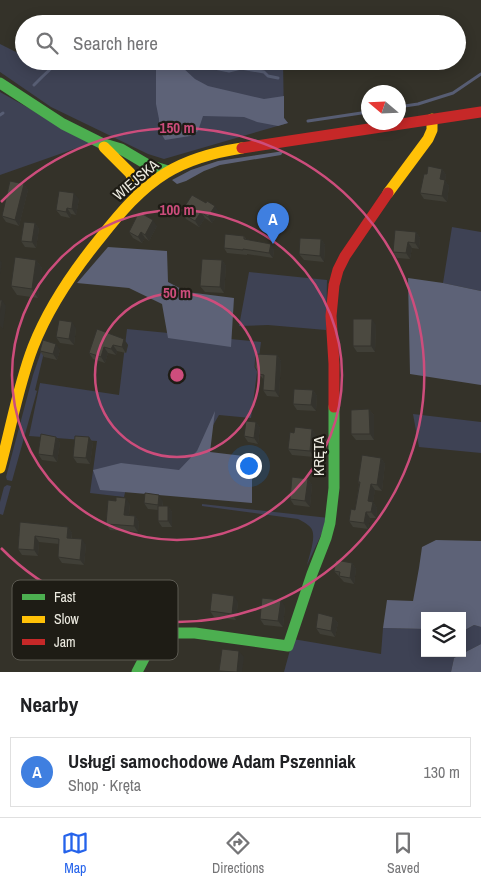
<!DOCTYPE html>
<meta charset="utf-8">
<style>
body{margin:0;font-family:"Archivo Narrow",sans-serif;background:#f2f2f2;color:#202124}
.controls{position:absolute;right:15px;bottom:15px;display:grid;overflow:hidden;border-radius:0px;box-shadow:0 2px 12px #0003}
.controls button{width:45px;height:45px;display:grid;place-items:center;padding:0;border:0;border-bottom:1px solid #e0e0e0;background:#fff;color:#202124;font:25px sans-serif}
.compass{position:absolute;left:361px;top:85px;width:45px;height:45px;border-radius:50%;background:#fff;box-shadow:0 2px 12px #0003;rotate:289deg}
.you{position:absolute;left:248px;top:465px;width:18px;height:18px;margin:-12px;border:4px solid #fff;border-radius:50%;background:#1a73e8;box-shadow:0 0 0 8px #1a73e833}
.badge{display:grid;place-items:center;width:32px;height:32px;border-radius:50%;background:#2563eb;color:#fff;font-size:16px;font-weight:700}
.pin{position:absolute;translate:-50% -41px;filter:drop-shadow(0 1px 2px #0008)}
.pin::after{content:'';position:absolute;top:26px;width:18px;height:15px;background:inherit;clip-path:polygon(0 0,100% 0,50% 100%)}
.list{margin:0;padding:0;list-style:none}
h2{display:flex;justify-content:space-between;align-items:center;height:65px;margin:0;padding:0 20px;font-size:21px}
h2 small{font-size:16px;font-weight:400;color:#757577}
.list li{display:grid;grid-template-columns:32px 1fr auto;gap:15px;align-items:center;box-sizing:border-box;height:70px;margin:0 10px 10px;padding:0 10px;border:1px solid #e0e0e0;border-radius:0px}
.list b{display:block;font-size:19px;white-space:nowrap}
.list p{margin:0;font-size:16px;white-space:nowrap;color:#757577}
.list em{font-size:16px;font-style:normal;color:#757577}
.icon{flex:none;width:28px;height:28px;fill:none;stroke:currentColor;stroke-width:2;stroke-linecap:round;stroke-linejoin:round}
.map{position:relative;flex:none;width:481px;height:672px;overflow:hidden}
.search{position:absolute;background:#fff;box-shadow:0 2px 12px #0003;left:15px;right:15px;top:15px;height:55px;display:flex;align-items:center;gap:12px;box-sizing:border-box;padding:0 18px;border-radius:28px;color:#757577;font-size:19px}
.sheet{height:145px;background:#fff}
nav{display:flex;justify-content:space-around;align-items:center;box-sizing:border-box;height:70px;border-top:1px solid #e0e0e0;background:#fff;font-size:14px;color:#757577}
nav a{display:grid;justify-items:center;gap:2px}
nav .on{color:#2563eb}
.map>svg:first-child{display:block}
</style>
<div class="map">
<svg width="481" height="672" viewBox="0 0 481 672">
<rect width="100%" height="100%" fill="#343229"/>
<path fill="#3e4254" d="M0 44 24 56V61H229L231 64 248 65 266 61H283L284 118 288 123 164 159 148 154 51 107 0 72Z
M0 92 91 143 0 175Z
M452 227 481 232V291L443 283Z
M249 272 327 280 326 330 268 325 239 326Z
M127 329 261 342 251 418 219 415 201 446 182 474 130 470 124 497 90 493 97 441 29 436 40 383 119 395Z
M44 343 45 348 35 390 37 391 12 481 7 480 6 477 33 375Z
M413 414 481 422V453L419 447Z
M7 485 11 486 3 515 0 514V502L4 487Z
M202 504 329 518 307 565C309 556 317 536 311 528 308 524 302 521 298 519L202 506Z
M474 625 481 627V644L454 658 451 672H284L293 639 381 654 383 628 425 629V653H462V630H465Z"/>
<path fill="#5d6277" d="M171 64 182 67 195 79 208 86 264 99 284 96V118L288 123 278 126 257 122 244 117 203 116 198 131 190 136 165 140 159 130V119L156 104V70Z
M284 151 281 155 220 165 204 171 186 181 177 184 172 180 191 170 218 161Z
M108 247 167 251 168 282 187 292 234 298 231 347 168 338 162 304 129 288 77 283Z
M408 278 443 283 481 291V385L410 374Z
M215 411 210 452 252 457V503L100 490 93 470 121 463 179 470 197 451Z
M436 540 481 541V627L474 625 465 630H462V616H425V629L383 628 387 600 413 601 419 568 422 547Z
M481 642V672H451L454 658 481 644Z"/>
<path fill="#575d73" d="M70 61H115C99 71 85 72 70 61Z"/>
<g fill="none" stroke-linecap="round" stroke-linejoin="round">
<path stroke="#575d73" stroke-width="3" d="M151 61H163
M180 61 229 71 241 68 264 72 268 76 278 78
M34 85 42 77 59 61
M398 107 418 104 453 93 481 74
M0 115 3 113
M308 121 368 112"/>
<path stroke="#4caf50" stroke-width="11" d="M0 83 63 124 101 143 121 149 148 165 168 171
M137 672 150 647 161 639 177 633H195L288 646 312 574 326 538 330 523 334 488V407"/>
<path stroke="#ffc107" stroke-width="11" d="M104 147 130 173 140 193
M388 193 428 139 432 130V119
M0 468C11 428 18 386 33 347 49 306 74 270 101 237 120 213 140 189 166 173 189 159 216 152 242 148"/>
<path stroke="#c62828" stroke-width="11" d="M242 148 481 112
M334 407V364L331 316 334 285 338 270 345 256 388 193"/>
</g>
<path fill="#403f37" d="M442 169 446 175 445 181 449 186 447 202 424 199 420 193 427 174Z
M24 184 28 190 19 226 6 222 2 216Z
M79 199 76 215 71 214 70 218 61 216 56 210Z
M183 209 219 212 212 223 205 218 199 227 186 219 182 213 184 210Z
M35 223 39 229 36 248 25 247 21 241Z
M157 226 149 241 145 238 142 243 133 238 129 232Z
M416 232 420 238 419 249 412 248 410 259 397 258 393 252Z
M244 236 247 240 274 249 273 258 247 254V255L227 253 224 248Z
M321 239 325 245 324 262 304 260 299 254Z
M36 260 42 268 38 298 17 295 11 286Z
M222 260 226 266 224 293 205 292 200 286Z
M376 325 375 352H357L353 346Z
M76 328 74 345 60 343 56 337Z
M97 329 124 339 128 345 126 353 117 351 116 355 108 353 105 363 93 359 89 353Z
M60 350 57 360 44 357 40 351Z
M277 355 281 361 279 397 267 396 263 390 264 380 259 374Z
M313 390 317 396 316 411 297 410 293 404Z
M369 409 374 415V440H356L351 434Z
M256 422 260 428 258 444 248 442 244 436Z
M312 429 316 435 314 457 292 455 288 449 294 433Z
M56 437 60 443 57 462 42 460 38 454Z
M89 437 93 443 90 464 77 463 73 457Z
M381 458 385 464 382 491 375 490 373 502 377 508 376 518H370L368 529 353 527 349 521 355 510 359 484 358 482Z
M308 479 312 485 310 507 294 505 290 499Z
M163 501V506H168L172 512V527H162L158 521V510L148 509 144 503Z
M130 504 129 515 135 516 139 522 138 532 110 530 106 524Z
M20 522 68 527 72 533V538L86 545 84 565 62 563 58 557 59 544 39 542 38 556 22 555 18 549Z
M352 563 356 569 354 584 344 582 334 571Z
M132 586 136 592 134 604 128 603 127 610 114 608 110 602Z
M238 602 236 620 214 617 210 611Z
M285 606 283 627 264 625 260 619Z
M333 617 338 623 335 637 320 634 316 628Z
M48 630 52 636 50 658 35 657 31 651Z
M89 637 93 643 91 657 69 655 65 649Z"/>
<path fill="#34332d" d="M442 169 446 175 445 181 449 186 447 202 442 196 440 179Z
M24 184 28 190 19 226 15 220Z
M74 193 79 199 76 215 72 209Z
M215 206 219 212 212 223 208 217Z
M67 208 71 214 70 218 66 212Z
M201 212 205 218 199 227 195 221Z
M153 220 157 226 149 241 145 235Z
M35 223 39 229 36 248 32 242Z
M141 232 145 238 142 243 138 237Z
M416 232 420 238 419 249 415 243Z
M321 239 325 245 324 262 320 256Z
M408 242 412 248 410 259 406 253Z
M271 244 274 249 273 258 269 253Z
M0 260 2 263 0 274Z
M36 260 42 268 38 298 32 289Z
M222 260 226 266 224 293 220 287Z
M2 300 6 306 3 329 0 326V313Z
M372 319 376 325 375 352 371 346Z
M72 322 76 328 74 345 69 339Z
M124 339 128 345 126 353 122 347Z
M56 344 60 350 57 360 53 354Z
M113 345 117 351 116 355 111 349Z
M104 347 108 353 105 363 101 357Z
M277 355 281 361 279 397 275 391Z
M313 390 317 396 316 411 311 405Z
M369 409 374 415V440L370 434Z
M256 422 260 428 258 444 254 438Z
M312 429 316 435 314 457 310 451Z
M56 437 60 443 57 462 53 456Z
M89 437 93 443 90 464 86 458Z
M381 458 385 464 382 491 377 485Z
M308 479 312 485 310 507 305 501Z
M371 484 375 490 373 502 377 508 376 518 371 512 368 501Z
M159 495 163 501 162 511 158 505Z
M126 498 130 504 128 521 124 515Z
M168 506 172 512V527L168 521Z
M366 512 370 518 368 529 364 523Z
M135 516 139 522 138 532 134 526Z
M68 527 72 533 71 543 67 538Z
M35 536 39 542 38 556 34 550Z
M82 539 86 545 84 565 80 560Z
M352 563 356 569 354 584 350 578Z
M132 586 136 592 134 604 130 598Z
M234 596 238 602 236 620 232 614Z
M124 597 128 603 127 610 123 604Z
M281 600 285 606 283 627 278 621Z
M333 617 338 623 335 637 331 631Z
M48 630 52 636 50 658 46 652Z
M89 637 93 643 91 657 87 651Z
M239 651 244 657 242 672H237Z"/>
<path fill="#4b4940" stroke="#34332d" d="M428 166 442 169 440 179 445 180 442 196 420 193 424 174H427Z
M10 181 24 184 15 220 2 216Z
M59 191 74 193 72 209 67 208 66 212 56 210Z
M192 195 206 203 207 201 215 206 208 217 201 212 195 221 182 213 184 210 183 209Z
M139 212 153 220 145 235 141 232 138 237 129 232Z
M24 222 35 223 32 242 21 241Z
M395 230 416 232 415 243 408 242 406 253 393 252Z
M225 234 244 236V239L271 244 269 253 243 249V250L224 248Z
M300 238 321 239 320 256 299 254Z
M15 257 36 260 32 289 11 286Z
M202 259 222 260 220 287 200 286Z
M0 300H2L0 313Z
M353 319H372L371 346H353Z
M59 320 72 322 69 339 56 337Z
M97 329 124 339 122 347 113 345 111 349 104 347 101 357 89 353Z
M43 340 56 344 53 354 40 351Z
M256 354 277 355 275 391 263 390 264 375 259 374 255 367Z
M294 389 313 390 311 405 293 404Z
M369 409 370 434H351V410Z
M246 421 256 422 254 438 244 436Z
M295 427 312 429 310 451 288 449 290 432 294 433Z
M41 434 56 437 53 456 38 454Z
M75 436 89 437 86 458 73 457Z
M362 455 381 458 377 485 371 484 368 501 373 502 371 512H366L364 523 349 521 351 509 355 510 360 482H358Z
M292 477 308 479 305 501 290 499Z
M145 493 159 495 158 505 144 503Z
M116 497 126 498 124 515 135 516 134 526 106 524 108 500 116 501Z
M158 506H168V521H158Z
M20 522 68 527 67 538 82 539 80 560 58 557 59 539 35 536 34 550 18 549Z
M336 560 352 563 350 578 339 576 340 572 334 571Z
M212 593 234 596 232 614 210 611Z
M262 598 281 600 278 621 260 619Z
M318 613 333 617 331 631 316 628Z
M222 649 239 651 237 672 219 671Z"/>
<g fill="none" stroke="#cd4d7c" stroke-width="2.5">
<circle cx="177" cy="375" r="82"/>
<circle cx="177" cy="375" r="165"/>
<path d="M1 202A247 247 0 1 1 1 548"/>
</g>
<g text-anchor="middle" stroke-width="4.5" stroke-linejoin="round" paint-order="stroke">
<g font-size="15" fill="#edebe1" stroke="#1e1c15">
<text transform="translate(136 180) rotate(-40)" y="5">WIEJSKA</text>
<text transform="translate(319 456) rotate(-90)" y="5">KRĘTA</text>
</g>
</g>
<rect x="12" y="580" width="166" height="80" rx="8" fill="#1e1c15" stroke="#5c5a52" stroke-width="1"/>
<rect x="22" y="594" width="23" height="6" fill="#4caf50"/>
<rect x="22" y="616" width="23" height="7" fill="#ffc107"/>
<rect x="22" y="639" width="23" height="6" fill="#c62828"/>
<g font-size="14" fill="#edebe1">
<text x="54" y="602">Fast</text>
<text x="54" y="624">Slow</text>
<text x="54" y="647">Jam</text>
</g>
<circle cx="177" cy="375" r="8" fill="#cd4d7c" stroke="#1e1c15" stroke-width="2.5"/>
<g font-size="15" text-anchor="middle" font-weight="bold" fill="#cd4d7c" stroke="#1e1c15" stroke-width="4.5" stroke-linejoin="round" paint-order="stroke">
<text x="177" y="133">150 m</text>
<text x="177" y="215">100 m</text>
<text x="177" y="298">50 m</text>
</g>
</svg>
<div class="controls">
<button><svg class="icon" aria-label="layers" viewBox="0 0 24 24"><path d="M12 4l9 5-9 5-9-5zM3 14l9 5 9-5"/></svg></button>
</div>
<svg class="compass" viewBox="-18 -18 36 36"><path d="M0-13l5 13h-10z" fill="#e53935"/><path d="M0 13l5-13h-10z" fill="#757577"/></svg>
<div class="you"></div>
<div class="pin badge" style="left:273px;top:244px;background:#3f7fe0">A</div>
<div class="search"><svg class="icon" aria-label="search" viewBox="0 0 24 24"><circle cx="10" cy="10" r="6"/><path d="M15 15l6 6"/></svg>Search here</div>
</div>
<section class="sheet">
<h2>Nearby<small></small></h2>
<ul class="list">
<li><span class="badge" style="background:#3f7fe0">A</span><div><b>Usługi samochodowe Adam Pszenniak</b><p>Shop · Kręta</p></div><em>130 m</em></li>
</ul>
</section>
<nav>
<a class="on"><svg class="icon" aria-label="map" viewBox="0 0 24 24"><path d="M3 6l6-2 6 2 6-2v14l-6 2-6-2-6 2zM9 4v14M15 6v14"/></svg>Map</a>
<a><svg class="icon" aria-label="directions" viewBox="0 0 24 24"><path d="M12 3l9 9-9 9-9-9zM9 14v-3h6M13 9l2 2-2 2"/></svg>Directions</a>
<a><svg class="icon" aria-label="saved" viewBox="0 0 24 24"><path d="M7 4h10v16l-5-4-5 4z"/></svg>Saved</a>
</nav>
